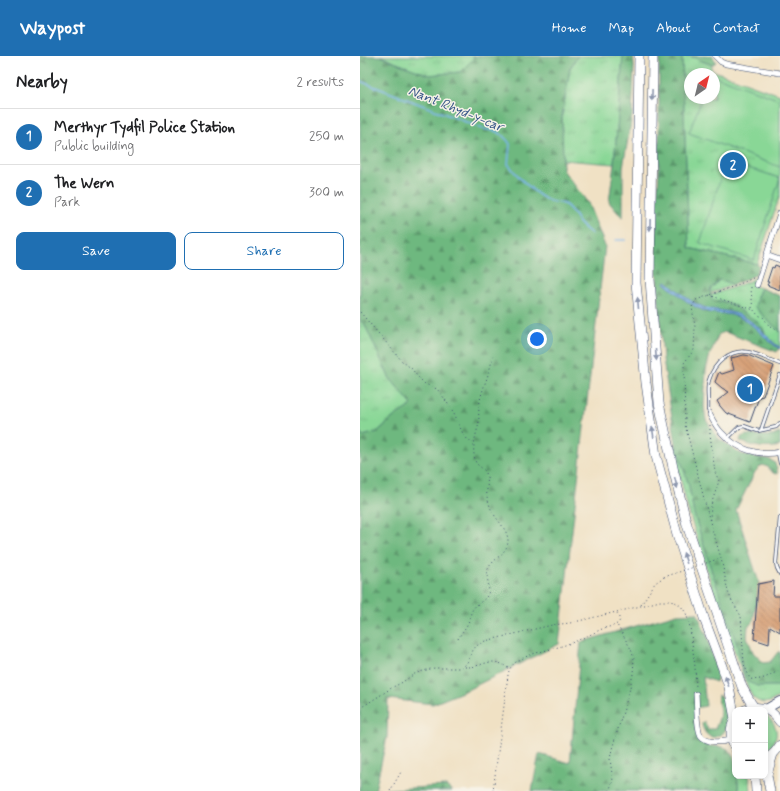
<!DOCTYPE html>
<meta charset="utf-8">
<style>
body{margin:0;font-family:Mynerve,sans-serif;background:#f6f6f6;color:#202124}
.controls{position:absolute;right:12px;bottom:12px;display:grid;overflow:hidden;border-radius:8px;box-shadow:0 2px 10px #0003}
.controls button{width:36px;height:36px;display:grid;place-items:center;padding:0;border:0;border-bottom:1px solid #e0e0e0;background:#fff;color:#202124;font:20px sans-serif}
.compass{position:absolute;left:324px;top:12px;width:36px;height:36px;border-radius:50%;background:#fff;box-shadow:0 2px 10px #0003;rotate:35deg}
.you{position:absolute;left:177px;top:283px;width:14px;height:14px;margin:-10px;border:3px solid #fff;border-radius:50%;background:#1a73e8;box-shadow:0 0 0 6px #1a73e833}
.badge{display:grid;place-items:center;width:26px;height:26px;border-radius:50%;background:#1f6fb2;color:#fff;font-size:13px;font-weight:700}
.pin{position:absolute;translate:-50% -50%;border:2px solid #fff;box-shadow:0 1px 4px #0006}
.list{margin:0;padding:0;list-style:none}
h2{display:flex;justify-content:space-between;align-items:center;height:52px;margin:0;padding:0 16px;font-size:17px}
h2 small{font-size:13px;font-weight:400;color:#757577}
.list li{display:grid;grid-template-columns:26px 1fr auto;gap:12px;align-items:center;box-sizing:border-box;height:56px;padding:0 16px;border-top:1px solid #e0e0e0}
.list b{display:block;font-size:15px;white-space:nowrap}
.list p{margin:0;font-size:13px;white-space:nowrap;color:#757577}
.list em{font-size:13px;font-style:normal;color:#757577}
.actions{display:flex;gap:8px;padding:12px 16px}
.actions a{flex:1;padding:9px 0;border:1px solid #1f6fb2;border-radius:8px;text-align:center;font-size:14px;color:#1f6fb2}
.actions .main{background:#1f6fb2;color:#fff}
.map{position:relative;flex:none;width:420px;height:735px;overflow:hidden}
header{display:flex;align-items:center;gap:24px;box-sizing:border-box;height:56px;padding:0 20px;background:#1f6fb2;color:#fff}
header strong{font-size:19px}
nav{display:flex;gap:22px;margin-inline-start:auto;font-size:14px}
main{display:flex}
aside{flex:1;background:#fff}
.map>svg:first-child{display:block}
</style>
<header>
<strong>Waypost</strong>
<nav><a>Home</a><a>Map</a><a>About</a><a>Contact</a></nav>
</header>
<main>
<aside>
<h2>Nearby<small>2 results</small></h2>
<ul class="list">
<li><span class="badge">1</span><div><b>Merthyr Tydfil Police Station</b><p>Public building</p></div><em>250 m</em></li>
<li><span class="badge">2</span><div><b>The Wern</b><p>Park</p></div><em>300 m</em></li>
</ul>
<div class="actions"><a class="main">Save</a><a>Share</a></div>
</aside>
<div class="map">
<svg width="420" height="735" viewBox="0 0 420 735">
<defs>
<pattern id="grass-tufts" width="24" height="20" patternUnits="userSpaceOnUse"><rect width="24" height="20" fill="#89d796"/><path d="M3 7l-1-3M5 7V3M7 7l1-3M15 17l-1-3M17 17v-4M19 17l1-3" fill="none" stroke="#76b984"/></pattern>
<pattern id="forest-firs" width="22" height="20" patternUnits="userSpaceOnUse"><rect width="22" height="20" fill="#6eb87f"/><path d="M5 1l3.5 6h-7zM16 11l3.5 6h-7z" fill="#5a966b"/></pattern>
<pattern id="water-rules" width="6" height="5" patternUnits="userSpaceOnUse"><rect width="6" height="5" fill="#7bb5ec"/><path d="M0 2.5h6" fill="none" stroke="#6494c2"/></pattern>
<pattern id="building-back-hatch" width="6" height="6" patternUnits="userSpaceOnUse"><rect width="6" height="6" fill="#d3976c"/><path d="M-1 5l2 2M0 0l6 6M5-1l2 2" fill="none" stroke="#aa7c5c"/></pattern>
</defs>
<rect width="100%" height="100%" fill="#f7f3e8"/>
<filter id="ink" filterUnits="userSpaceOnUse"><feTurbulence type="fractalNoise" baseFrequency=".025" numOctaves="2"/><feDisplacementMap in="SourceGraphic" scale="8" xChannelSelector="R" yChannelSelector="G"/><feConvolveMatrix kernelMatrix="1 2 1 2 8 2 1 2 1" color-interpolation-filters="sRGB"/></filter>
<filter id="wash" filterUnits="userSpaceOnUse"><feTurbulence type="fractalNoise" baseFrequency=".012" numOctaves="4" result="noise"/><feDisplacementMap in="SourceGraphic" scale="16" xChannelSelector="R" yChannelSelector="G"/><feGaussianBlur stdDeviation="0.9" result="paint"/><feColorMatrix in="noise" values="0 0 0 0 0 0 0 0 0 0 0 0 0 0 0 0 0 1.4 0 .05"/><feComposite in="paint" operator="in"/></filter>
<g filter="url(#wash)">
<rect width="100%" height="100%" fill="#f0e1c4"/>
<path fill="url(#grass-tufts)" stroke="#52837a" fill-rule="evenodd" d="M21 0H114L113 3 100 16 69 19 31 5Z
M218 0H263L254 108 203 104 202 61 210 12Z
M322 0H330L352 9 351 14 420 39V139L397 208 329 192ZM330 18H354V42H330Z
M396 222 394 230 401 232 397 241 395 251 408 265 420 275V291C413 287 405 280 403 272L374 249 362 245 352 244 351 239 375 231Z
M359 224 365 225 373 229 351 237 350 234Z
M0 264 5 269 29 321 53 349 35 360 17 376 3 380 0 376Z
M316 388 329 430 334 458 351 513 378 592 382 612 397 630H420V640L410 646 403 647 398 645 393 642 385 625 356 542 328 453 313 392Z
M405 659C420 669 420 686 405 695Z
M377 720H389L391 735H379Z"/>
<path fill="url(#forest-firs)" stroke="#44746e" d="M0 0H21L31 5 69 19 100 16 113 3 114 0H218L210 12 202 61 203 114 228 147 245 190 199 588 107 634 73 648 28 643 27 681 15 734 86 730 92 735H0V376L3 380 17 376 35 360 52 349 29 321 5 269 0 264Z
M263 0H273L274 10 272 60 263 111V161L258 157 249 146 254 108Z
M299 0H322L329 192 397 208 399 210 395 219 373 229 365 225 359 224 350 234 352 244C359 245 368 246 374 250 377 251 379 254 382 256 391 262 402 266 404 277L392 266 370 256 348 253 330 245 306 225 305 227C318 238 331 251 348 256 358 258 369 257 379 261 393 267 404 280 415 290L419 292 417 296 365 276 359 278 350 298 346 314 344 350 346 364 358 382 381 398 394 401 408 403 414 406 417 412V418L413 417 408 411 402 409 395 416 376 454 399 527 393 566 388 570 387 581 393 596 403 607 410 606 418 596H420V630H397L388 626 382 612 378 592 351 513 334 458 329 430 316 388 303 303 296 207V158L299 117Z
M330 0H352L355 4 356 6 352 9Z
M401 232 420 240V275L408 265 395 251 397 241Z
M420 376V390C407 393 392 391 380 385L381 381 386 379 413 380Z
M337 557 347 580 358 619 356 626 343 621 346 650 335 652C335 661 334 675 339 683 348 699 372 679 375 708 375 712 375 716 375 720H377L379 735H172L179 698 210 707 221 586 317 558Z
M358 639 365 643C366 649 369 661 368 668 364 684 345 687 342 668L344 665 348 673H355C357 668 360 662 360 656 360 650 357 647 358 639Z"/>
<path fill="#89d796" stroke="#52837a" d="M354 20 420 44V111L329 77 342 42H354Z
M366 105 420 122 394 204 340 187Z"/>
<path fill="url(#water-rules)" stroke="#4b72a5" d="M306 225C319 235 333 250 350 253 360 255 371 255 380 259 395 266 405 278 416 289L420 291V293C405 284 395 268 379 261 369 257 358 258 348 256 331 251 318 238 304 227Z"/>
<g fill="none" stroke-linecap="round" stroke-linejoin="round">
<path stroke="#7bb5ec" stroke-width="1.5" d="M0 25 106 66 123 73 135 75 141 78 147 84 150 88 148 108C160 123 173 137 189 145 194 147 200 146 204 148 211 152 214 159 218 165 221 170 227 174 232 178
M256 184H266"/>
</g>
<g id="blocks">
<path fill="url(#building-back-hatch)" d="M415 209 420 211V234L407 229 409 226H407L412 211 414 212Z
M384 299 390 300 414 310 403 340 399 341 390 366 366 357 360 350 357 345 369 336 362 332 355 326 359 316 362 318 374 314 371 302Z
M414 525 413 540H420V576L410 570 409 588 394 583 398 528Z"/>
</g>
</g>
<g filter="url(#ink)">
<use href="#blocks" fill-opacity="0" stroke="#3b4a6d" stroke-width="1"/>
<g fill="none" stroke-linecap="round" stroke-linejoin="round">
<defs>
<path id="lane" d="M350 358 348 354C349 344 346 333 349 324 354 307 370 293 388 296 396 297 412 305 420 308
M401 374 420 319
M368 382 379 371 384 370 398 375 416 371 420 367
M418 397 420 407
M420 462 416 507 417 512 420 518"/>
<path id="street" d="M355 0 361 6 366 8 420 17
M406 199 420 204
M397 229 420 157
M350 359C353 365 357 372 362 377 376 393 400 401 420 396
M336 638C337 648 336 673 341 680 347 688 363 686 371 684"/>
<path id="primary" d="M406 653 420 645"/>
<path id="highway" d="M279 0 276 227 286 327 296 400 317 478 345 565 363 613 369 631 375 663
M293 0 290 223 299 347 314 416 327 469 382 631 391 647 394 651
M385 654C400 648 411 653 420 666
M375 663C369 673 370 682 375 692
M409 701C414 698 417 694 420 689
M395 720 396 735
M410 735 407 719 410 708 413 698"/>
</defs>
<use href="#lane" stroke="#3b4a6d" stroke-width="4"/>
<use href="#street" stroke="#3b4a6d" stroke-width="6"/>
<use href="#primary" stroke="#3b4a6d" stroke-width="10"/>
<use href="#highway" stroke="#3b4a6d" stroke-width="10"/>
<path stroke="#3b4a6d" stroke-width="1" stroke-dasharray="1 3" stroke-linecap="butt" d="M393 222 375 230 336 244 332 251 335 271 334 294 324 307 325 369 350 466 361 502 368 536 372 545 381 560 384 608 390 623C402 625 409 620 420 614
M391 231C391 239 393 245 392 252L398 259 403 261 410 271 420 276
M349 239 394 254
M0 256 42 305 52 313 57 320 65 328 77 333 82 339 94 357 103 378 108 384 113 387
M350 369V378L355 416 359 425 351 449 350 464
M281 549 295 527 304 521
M98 583C101 577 105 573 108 567 110 563 110 557 113 553 117 547 125 545 128 538 131 529 124 520 129 511 134 503 148 496 148 485 148 473 136 464 131 453 130 450 128 445 127 441 126 434 129 425 126 417 123 411 116 410 115 404 112 392 115 382 118 371 120 365 118 359 119 353 119 350 120 347 120 344 124 328 131 314 133 298
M105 611C123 612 131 598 149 613
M0 652 13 644 33 631 41 627 56 617 74 612H100C108 609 108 603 112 596 115 590 119 588 125 585L192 569 210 567 265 554 300 545H309L315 546 321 550 326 557 330 571 335 611 336 632
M30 735 41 716
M133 735 148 619C149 613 151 610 156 606 171 596 191 594 208 588 220 584 231 578 242 573 249 570 257 571 260 564L257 557
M249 735 253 725 250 703 252 693 269 636 273 618 274 603 271 593 257 569"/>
<use href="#lane" stroke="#fff" stroke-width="2.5"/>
<use href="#street" stroke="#fff" stroke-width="5"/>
<use href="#primary" stroke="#fff" stroke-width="8"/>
<use href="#highway" stroke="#fff" stroke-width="9"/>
<path stroke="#3b4a6d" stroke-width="1" stroke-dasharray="1 3" stroke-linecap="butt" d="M304 521 361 502"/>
</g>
<defs><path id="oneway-solid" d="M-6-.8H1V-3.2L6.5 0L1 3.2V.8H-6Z"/></defs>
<g fill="#8d97ae">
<use href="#oneway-solid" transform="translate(292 39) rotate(91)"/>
<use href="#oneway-solid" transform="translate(290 169) rotate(91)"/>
<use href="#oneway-solid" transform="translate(278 247) rotate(-95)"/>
<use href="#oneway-solid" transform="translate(296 299) rotate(85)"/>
<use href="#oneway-solid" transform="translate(293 376) rotate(-98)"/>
<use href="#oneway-solid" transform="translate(316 427) rotate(76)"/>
<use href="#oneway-solid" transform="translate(325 502) rotate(-108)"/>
<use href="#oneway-solid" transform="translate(367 625) rotate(-107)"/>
</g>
</g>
<g text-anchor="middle" stroke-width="3" stroke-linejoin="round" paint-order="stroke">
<g font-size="14" font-style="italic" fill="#385789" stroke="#f7f3e8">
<text transform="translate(96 52) rotate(22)" y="5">Nant Rhyd-y-car</text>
</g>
</g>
</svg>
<div class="controls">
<button>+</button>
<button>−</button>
</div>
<svg class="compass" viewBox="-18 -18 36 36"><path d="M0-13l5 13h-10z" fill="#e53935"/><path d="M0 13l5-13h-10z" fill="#757577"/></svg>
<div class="you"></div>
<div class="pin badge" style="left:390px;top:333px">1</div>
<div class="pin badge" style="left:373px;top:109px">2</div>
</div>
</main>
